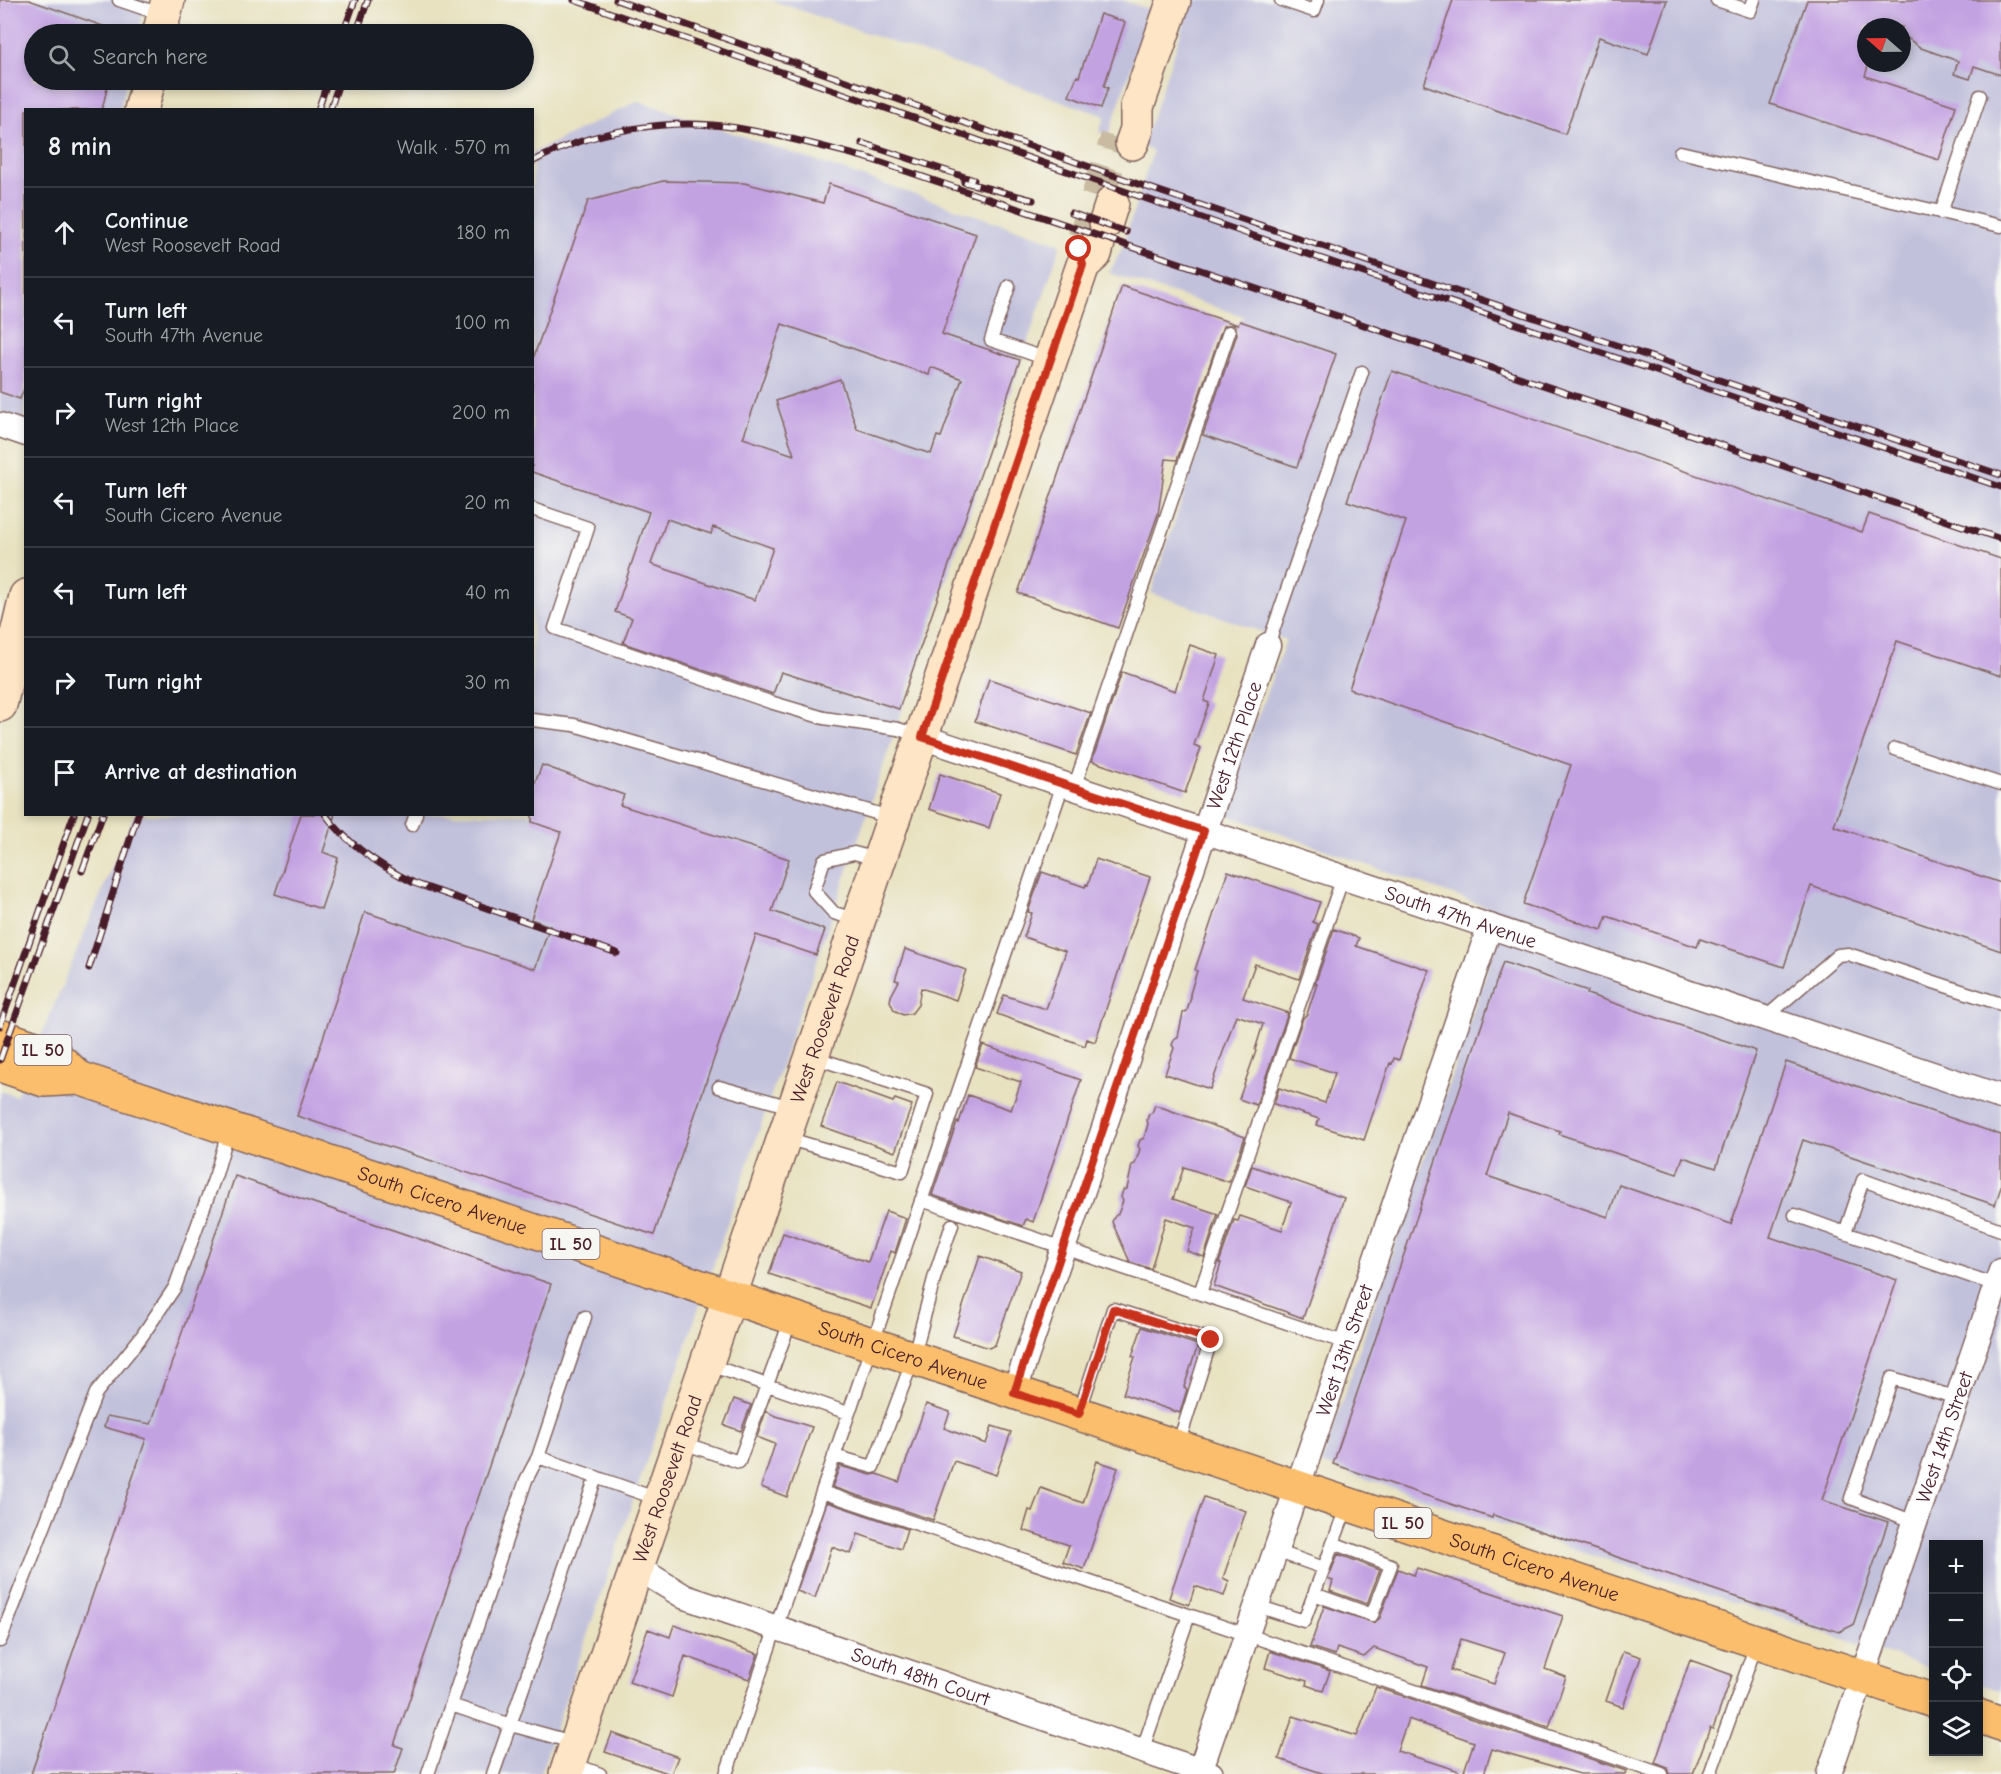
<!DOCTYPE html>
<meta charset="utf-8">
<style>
body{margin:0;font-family:"Comic Neue",sans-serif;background:#20242c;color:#f1f3f6}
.controls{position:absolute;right:18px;bottom:18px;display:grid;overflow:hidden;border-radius:0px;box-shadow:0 3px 9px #0003}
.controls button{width:54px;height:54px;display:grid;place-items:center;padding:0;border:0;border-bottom:2px solid #363941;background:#171b24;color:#f1f3f6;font:30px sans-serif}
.compass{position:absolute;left:1857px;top:18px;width:54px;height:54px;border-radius:50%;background:#171b24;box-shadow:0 3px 9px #0003;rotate:290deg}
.stop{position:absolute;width:18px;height:18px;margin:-14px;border:4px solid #c8321e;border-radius:50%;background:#fff}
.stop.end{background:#c8321e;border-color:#fff;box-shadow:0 2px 6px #0008}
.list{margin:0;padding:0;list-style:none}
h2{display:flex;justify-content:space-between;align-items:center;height:78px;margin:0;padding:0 24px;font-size:26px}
h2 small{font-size:20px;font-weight:400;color:#9ea1a6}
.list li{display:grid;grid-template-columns:39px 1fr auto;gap:18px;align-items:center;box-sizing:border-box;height:90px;padding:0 24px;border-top:2px solid #363941}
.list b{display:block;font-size:22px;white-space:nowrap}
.list p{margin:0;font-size:20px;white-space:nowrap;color:#9ea1a6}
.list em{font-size:20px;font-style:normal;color:#9ea1a6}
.icon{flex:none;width:33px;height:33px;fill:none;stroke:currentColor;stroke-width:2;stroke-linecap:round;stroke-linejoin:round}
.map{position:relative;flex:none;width:2001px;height:1774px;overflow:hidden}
.search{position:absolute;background:#171b24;box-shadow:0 3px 9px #0003;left:24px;top:24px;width:510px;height:66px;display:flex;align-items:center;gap:15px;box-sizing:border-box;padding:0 21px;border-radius:33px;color:#9ea1a6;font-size:22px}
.panel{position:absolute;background:#171b24;box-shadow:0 3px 9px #0003;left:24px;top:108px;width:510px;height:708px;border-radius:0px}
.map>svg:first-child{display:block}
</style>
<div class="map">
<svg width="2001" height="1774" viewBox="0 0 2001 1774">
<rect width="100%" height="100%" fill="#f6f6f2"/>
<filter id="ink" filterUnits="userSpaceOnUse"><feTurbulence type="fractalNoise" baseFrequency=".0167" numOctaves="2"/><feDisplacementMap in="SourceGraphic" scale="12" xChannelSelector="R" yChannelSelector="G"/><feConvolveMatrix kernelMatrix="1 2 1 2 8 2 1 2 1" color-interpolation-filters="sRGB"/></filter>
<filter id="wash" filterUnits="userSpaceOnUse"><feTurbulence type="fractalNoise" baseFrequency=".008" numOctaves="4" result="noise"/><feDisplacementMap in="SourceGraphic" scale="24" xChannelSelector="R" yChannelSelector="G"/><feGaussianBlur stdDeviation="1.35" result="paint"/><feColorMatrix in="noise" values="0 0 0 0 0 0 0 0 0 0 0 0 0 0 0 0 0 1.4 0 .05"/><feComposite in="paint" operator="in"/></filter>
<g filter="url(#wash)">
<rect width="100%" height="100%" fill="#e8e2c0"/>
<path fill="#c2c1dc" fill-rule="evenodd" d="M0 0H146L138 34H34V80H127L120 109 26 110 25 421 0 412Z
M771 0H1121L1151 10 1108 136 1099 132 1105 116Z
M1192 0H2001V1691L1979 1684 1978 1544H1934L1933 1669 1321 1464 1506 914 1222 813 1286 640 1151 593 1243 316 1109 273 1121 251 1153 151 1142 147ZM1866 27H1902V63H1866Z
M638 101 1061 244 540 1774H0V1091L16 1096 134 815 532 814 533 153Z"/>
<g id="blocks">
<path fill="#c3a2e2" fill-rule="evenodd" d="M0 0H29L120 32V34H34V80H109L102 110H26V384L20 399 0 392Z
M1453 0H1667L1648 54 1599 37 1565 134 1424 85Z
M1807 0H2001V75L1974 66 1970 79 1954 74 1958 61 1921 48 1902 34V27H1866V63H1869L1865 76 1956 106 1939 160 1770 104Z
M1100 14 1125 22 1104 86 1108 88 1101 108 1069 96 1077 76 1079 77Z
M663 181 744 183 823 203 829 184 976 234 942 334 1020 360 899 709 781 672 773 694 623 643 632 618 615 612 649 512 532 472V362L588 201ZM782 324 929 375 931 367 962 379 941 437 937 436 931 454 857 429 840 379 776 401 794 455 743 438ZM667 519 711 534 713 527 773 548 755 600 651 564Z
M1122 286 1238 325 1240 321 1336 354 1297 467 1203 435 1237 334 1236 327 1232 324 1223 326 1177 460 1166 459 1158 514 1118 628 1018 593Z
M1392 371 1862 532 1869 514 2001 559V676L1897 641 1834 826 2001 883V951L1811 886 1784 967 1700 939 1697 947 1607 916 1602 930 1523 904 1571 765 1349 689 1406 521 1347 501Z
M1190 645 1219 655 1204 701 1209 703 1194 745 1201 748 1185 793 1092 761 1122 672 1175 691Z
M989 679 1091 713 1076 755 975 721Z
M542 765 624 795 620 805 789 859 772 911 825 930 816 955 756 935 654 1235 297 1116 365 912 535 969 550 926 531 919 561 832 532 822V791Z
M940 774 1000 793 989 828 929 809Z
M301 814H335L323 852 338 858 321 909 275 894Z
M1096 859 1150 877 1095 1042 1087 1039 1085 1046 997 1014 1004 995 1046 1009 1065 954V951L1024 937 1032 913 1028 912 1042 872 1085 887 1086 884 1088 885Z
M1228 871 1320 902 1313 922 1318 924 1299 979 1255 964 1243 998 1288 1013 1256 1105 1239 1099 1256 1051 1255 1050 1263 1024 1236 1015 1210 1089 1165 1074 1174 1048 1172 1045 1175 1038 1178 1037 1183 1013 1187 1011 1191 997 1190 994 1197 971 1195 970Z
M1334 929 1359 938 1356 946 1429 970 1399 1060 1394 1058 1392 1064 1390 1063 1364 1140 1317 1125 1319 1119 1274 1104 1279 1088 1325 1103 1335 1073 1289 1058 1303 1018 1307 1014 1317 984H1315Z
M905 949 966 970 956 1000 921 988 918 1005 912 1013 903 1015 894 1010 890 1001 891 996 899 981 895 980Z
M1503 962 1588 991 1587 994 1756 1051 1716 1168 1683 1157 1677 1174 1559 1134 1560 1131 1508 1113 1487 1176 1608 1217 1619 1185 1731 1224 1786 1062 2001 1135V1187L1995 1205 1803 1140 1770 1237 1897 1280 1822 1500 1888 1522 1853 1625 1839 1632 1493 1515 1492 1518 1333 1464Z
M983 1045 1081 1080 1033 1222 1026 1219 1023 1226 932 1195 957 1122 959 1123 968 1095 1011 1110 1021 1082 975 1067Z
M837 1082 893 1102 895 1099 912 1105 895 1152 821 1126Z
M1155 1105 1245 1137 1229 1182 1184 1167 1174 1196 1173 1199 1218 1214 1204 1257 1187 1251 1195 1228 1166 1218 1151 1269 1130 1262 1112 1222 1115 1216 1118 1214 1123 1201 1121 1197 1123 1190 1127 1189 1132 1165 1135 1164 1140 1149 1138 1146 1140 1140 1144 1138 1148 1124 1147 1120 1149 1114 1152 1113Z
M1252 1166 1344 1198 1303 1318 1214 1286 1221 1263H1219L1234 1220 1238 1221 1240 1216 1282 1230 1291 1202 1245 1186Z
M235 1176 551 1284 394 1745 403 1748 394 1774H31L146 1439 104 1427 107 1416 151 1424Z
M886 1211 906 1218 895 1253 891 1251 871 1308 769 1274 783 1233 868 1262Z
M980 1256 1021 1271 995 1345 989 1348 953 1336Z
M1142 1327 1198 1345 1184 1387 1187 1389 1180 1413 1123 1394 1135 1357 1132 1356Z
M734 1399 751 1405 741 1431 724 1425Z
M926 1404 950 1412 944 1428 986 1444 992 1426 1011 1432 996 1475 954 1461 933 1520 832 1487 840 1466 871 1475 877 1474 899 1482Z
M766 1411 773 1415 812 1427 787 1497 761 1487 775 1444 757 1437Z
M1097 1461 1118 1468 1084 1569 1063 1562 1069 1545 1023 1530 1029 1510 1032 1511 1041 1488 1083 1503Z
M1204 1497 1246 1511 1223 1578 1229 1581 1224 1596 1195 1586 1189 1605 1169 1598Z
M827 1502 907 1529 901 1549 858 1534 851 1554 832 1547 815 1598 797 1591Z
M1338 1554 1380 1570 1367 1604 1330 1591 1333 1581 1328 1579Z
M1417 1568 1563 1616 1545 1669 1566 1677 1549 1727 1422 1685 1428 1667 1374 1648 1364 1657 1337 1648 1335 1655 1310 1647 1324 1606 1374 1623 1380 1618 1398 1569 1414 1575ZM1461 1639 1505 1653 1494 1684 1451 1670Z
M674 1625 758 1654 749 1679 685 1656 672 1697 629 1682 648 1629 670 1637Z
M1270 1651 1330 1671 1323 1691 1306 1685 1307 1681 1265 1668Z
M1623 1651 1641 1657 1623 1707 1606 1701Z
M1690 1660 1732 1675 1713 1729 1710 1728 1693 1774H1670L1668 1768 1655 1763Z
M1376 1687 1585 1757 1626 1771 1625 1774H1580L1492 1749 1484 1774H1463L1474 1742 1408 1719 1397 1751 1459 1771 1458 1774H1325L1279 1759 1293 1716 1357 1736Z
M612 1733 678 1757 671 1774 605 1752Z"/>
</g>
</g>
<g filter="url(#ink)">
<use href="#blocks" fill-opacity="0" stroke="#81635f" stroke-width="1.5"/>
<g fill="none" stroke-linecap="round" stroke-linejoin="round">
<path stroke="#c8bba2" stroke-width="33" stroke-dasharray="33 16" stroke-linecap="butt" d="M1097 198 1117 138
M1084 238 1091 217"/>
<defs>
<path id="lane" d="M119 0 163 15
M1281 0 1314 11 1318 0
M1717 0 1750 11 1754 0
M1680 152 2001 226
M1941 213 1980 96
M1009 286 991 340 1050 360
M532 509 588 528 555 628 770 702 824 718 898 729 921 736
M1268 645 1362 372
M532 720 574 725 893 818
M1895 749 2001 784
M1074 788 1229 332
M412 825 416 814
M858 920 834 913 814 891 824 860 854 853 877 859
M1765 1018 1838 955 1848 954 2001 1004
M719 1087 794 1108
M786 1138 902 1172 927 1094 813 1057
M921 1200 1347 1343
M1795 1215 1845 1233
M1996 1285 1845 1233 1863 1180 2001 1230
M1200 1293 1343 877
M585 1317 538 1457 658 1499
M707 1364 848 1413
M1079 1413 1113 1309 1211 1340 1178 1445
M680 1442 739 1462 791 1319
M834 1456 873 1467 913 1359 935 1275 952 1225
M822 1492 1662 1774
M1915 1522 1851 1498 1892 1378 1957 1398
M1276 1551 1324 1568
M1314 1594 1372 1615 1391 1565 1333 1543
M1257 1606 1304 1621 1347 1506
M0 1641 96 1393 142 1336 175 1287 216 1174 229 1129
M451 1705 511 1725 576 1743
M1142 1751 1189 1615
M570 1763 600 1774
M428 1774 526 1480 538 1457
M493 1774 596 1477
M726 1774 1063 784
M1710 1774 1757 1642"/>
<g id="street">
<path d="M0 425 26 434"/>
<path id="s1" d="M922 737 2001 1097"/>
<path id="s2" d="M1014 1393 1268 645"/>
<path id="s3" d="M636 1567 685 1597 1211 1774"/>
<path id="s4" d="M1199 1774 1490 926"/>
<path id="s5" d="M1829 1774 2001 1271"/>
</g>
<g id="secondary">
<path d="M159 34 168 0"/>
<path d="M141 110 149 80"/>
<path d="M1132 143 1137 129V107L1174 0"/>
<path d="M1106 222 1112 203"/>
<path d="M0 705 26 596"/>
<path id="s6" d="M566 1774 1083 265 1095 254 1098 243"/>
</g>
<g id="primary">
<path d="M0 1036 53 1054 79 1078"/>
<path id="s7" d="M0 1065 44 1080 79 1078 1934 1701"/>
<path d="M1978 1716 2001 1724"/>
</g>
</defs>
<use href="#lane" stroke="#81635f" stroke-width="15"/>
<use href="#street" stroke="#81635f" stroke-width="27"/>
<use href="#secondary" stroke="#81635f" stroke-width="36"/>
<use href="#primary" stroke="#81635f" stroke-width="36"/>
<use href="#lane" stroke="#fff" stroke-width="12"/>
<use href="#street" stroke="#fff" stroke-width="24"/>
<use href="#secondary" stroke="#fde5c5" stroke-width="33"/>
<use href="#primary" stroke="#fabe6d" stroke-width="33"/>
<defs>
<path id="rail" d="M574 0 1248 234 2001 487
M616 0 1141 185 2001 475
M343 34 355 0
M356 34 368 0
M318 110 328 80
M330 110 340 80
M862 143 974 180
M864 157 2001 539
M532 162C592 130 670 117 737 128 782 135 827 148 871 159
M964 182 1033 200
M1071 213 1126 232
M325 814C348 845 380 866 414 883L617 953
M82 871 103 814
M89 968 138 814
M0 1026 74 814
M0 1060 88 814"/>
</defs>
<use href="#rail" stroke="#4a1f2b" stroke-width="7"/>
<use href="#rail" stroke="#f6f6f2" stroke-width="4.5" stroke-dasharray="14" stroke-linecap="butt"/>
</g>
</g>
<g fill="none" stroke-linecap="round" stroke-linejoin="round" filter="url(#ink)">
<path stroke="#c8321e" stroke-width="8" d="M1079 249 1083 265 922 737 1204 831 1014 1393 1079 1414 1113 1309 1211 1340"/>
</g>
<g text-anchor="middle" stroke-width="4.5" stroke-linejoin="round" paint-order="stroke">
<g fill="#f6f6f2" stroke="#7e6067" stroke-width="1.5">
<rect x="14.5" y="1035" width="57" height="30" rx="4.5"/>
<rect x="542.5" y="1229" width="57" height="30" rx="4.5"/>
<rect x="1374.5" y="1508" width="57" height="30" rx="4.5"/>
</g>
<g font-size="18" font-weight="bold" fill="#4a1f2b">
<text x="43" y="1056">IL 50</text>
<text x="571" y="1250">IL 50</text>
<text x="1403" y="1529">IL 50</text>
</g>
<g font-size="20" fill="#4a1f2b" stroke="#f6f6f2">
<text dy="7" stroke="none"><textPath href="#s2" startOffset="684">West 12th Place</textPath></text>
<text dy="7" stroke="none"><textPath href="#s1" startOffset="568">South 47th Avenue</textPath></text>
<text dy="7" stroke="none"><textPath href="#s6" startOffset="798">West Roosevelt Road</textPath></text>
<text dy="7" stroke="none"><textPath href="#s7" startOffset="465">South Cicero Avenue</textPath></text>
<text dy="7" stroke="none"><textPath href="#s4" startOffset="448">West 13th Street</textPath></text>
<text dy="7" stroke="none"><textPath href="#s7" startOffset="951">South Cicero Avenue</textPath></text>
<text dy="7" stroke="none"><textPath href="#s5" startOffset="356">West 14th Street</textPath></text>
<text dy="7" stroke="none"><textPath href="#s6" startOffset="312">West Roosevelt Road</textPath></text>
<text dy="7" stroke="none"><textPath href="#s7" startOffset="1617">South Cicero Avenue</textPath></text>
<text dy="7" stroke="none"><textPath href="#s3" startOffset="306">South 48th Court</textPath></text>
</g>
</g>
</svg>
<div class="controls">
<button>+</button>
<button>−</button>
<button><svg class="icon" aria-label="locate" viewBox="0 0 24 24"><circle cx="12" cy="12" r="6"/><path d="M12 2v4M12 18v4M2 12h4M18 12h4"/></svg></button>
<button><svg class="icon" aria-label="layers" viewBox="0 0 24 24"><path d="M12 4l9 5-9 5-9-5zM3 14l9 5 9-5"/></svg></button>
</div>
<svg class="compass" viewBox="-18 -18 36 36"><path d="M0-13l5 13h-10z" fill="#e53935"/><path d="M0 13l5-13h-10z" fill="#9ea1a6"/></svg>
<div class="stop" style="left:1079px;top:249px"></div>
<div class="stop end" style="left:1211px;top:1340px"></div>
<div class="search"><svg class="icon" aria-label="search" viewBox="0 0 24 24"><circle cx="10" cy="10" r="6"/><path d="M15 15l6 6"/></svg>Search here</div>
<section class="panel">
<h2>8 min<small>Walk · 570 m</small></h2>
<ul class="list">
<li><svg class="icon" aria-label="ahead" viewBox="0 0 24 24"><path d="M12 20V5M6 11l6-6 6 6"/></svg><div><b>Continue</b><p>West Roosevelt Road</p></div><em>180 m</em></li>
<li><svg class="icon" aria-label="left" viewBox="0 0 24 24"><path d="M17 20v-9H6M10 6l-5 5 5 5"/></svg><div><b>Turn left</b><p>South 47th Avenue</p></div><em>100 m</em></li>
<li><svg class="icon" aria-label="right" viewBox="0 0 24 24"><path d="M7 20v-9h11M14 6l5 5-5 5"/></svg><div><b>Turn right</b><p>West 12th Place</p></div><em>200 m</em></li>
<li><svg class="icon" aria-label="left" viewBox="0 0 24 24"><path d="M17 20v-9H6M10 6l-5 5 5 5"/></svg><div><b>Turn left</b><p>South Cicero Avenue</p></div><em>20 m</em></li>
<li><svg class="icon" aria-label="left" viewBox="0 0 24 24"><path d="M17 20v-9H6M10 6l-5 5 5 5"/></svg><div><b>Turn left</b></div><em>40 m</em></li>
<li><svg class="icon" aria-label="right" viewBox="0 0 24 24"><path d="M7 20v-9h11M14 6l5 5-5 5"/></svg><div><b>Turn right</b></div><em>30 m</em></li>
<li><svg class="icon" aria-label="arrive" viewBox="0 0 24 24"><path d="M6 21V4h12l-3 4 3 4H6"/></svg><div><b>Arrive at destination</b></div></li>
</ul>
</section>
</div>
